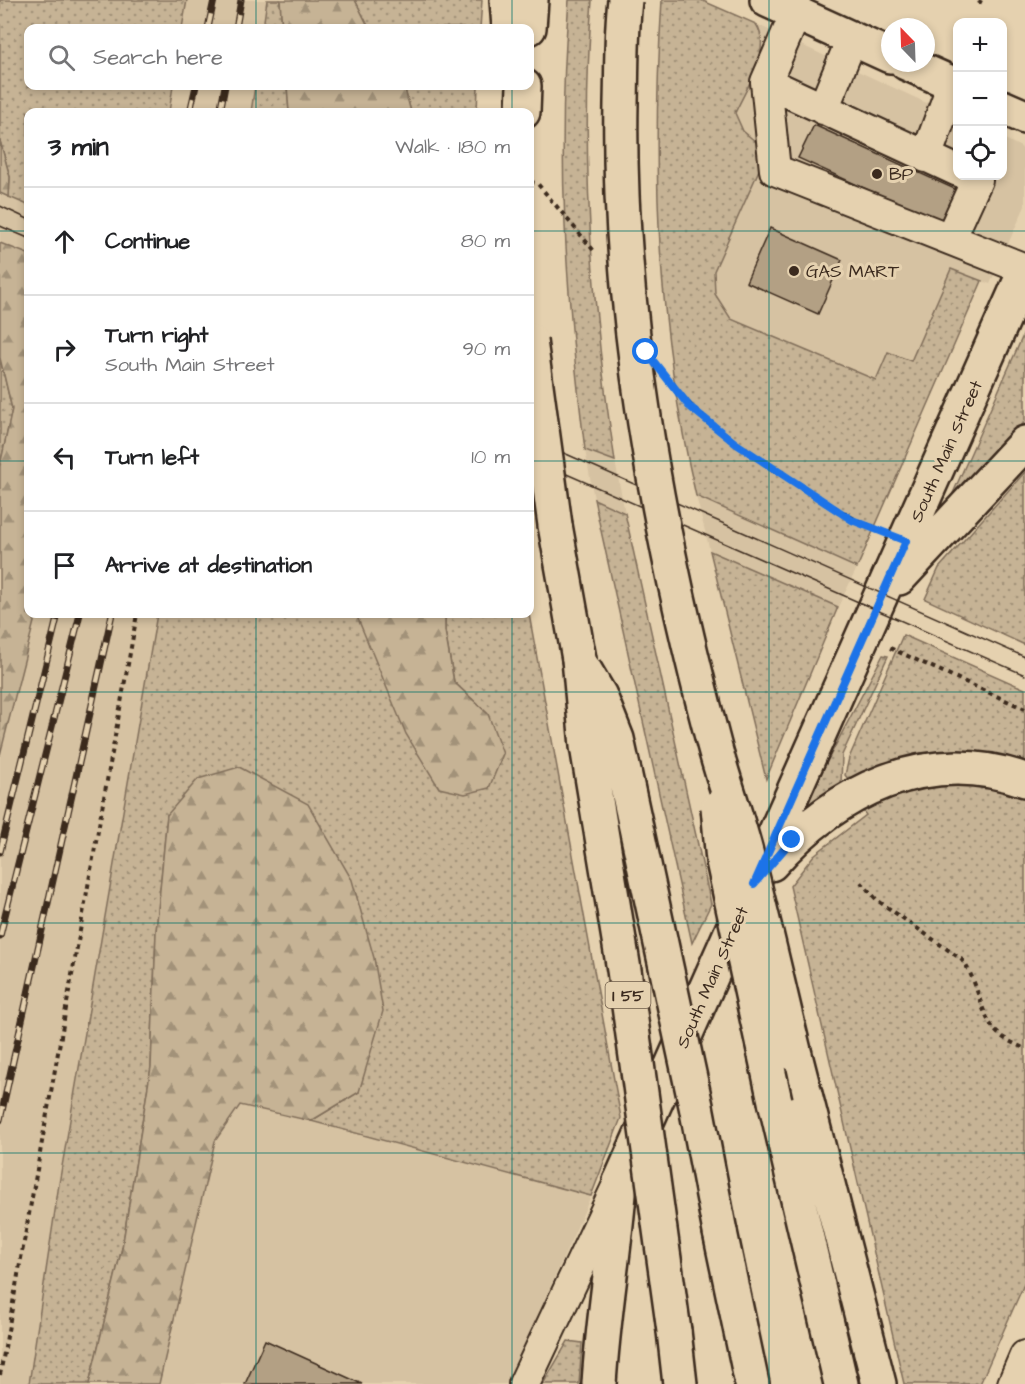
<!DOCTYPE html>
<meta charset="utf-8">
<style>
body{margin:0;font-family:"Architects Daughter",sans-serif;background:#f2f2f2;color:#202124}
.controls{position:absolute;right:18px;top:18px;display:grid;overflow:hidden;border-radius:12px;box-shadow:0 3px 9px #0003}
.controls button{width:54px;height:54px;display:grid;place-items:center;padding:0;border:0;border-bottom:2px solid #e0e0e0;background:#fff;color:#202124;font:30px sans-serif}
.compass{position:absolute;left:881px;top:18px;width:54px;height:54px;border-radius:50%;background:#fff;box-shadow:0 3px 9px #0003;rotate:337deg}
.stop{position:absolute;width:18px;height:18px;margin:-14px;border:4px solid #1a73e8;border-radius:50%;background:#fff}
.stop.end{background:#1a73e8;border-color:#fff;box-shadow:0 2px 6px #0008}
.list{margin:0;padding:0;list-style:none}
h2{display:flex;justify-content:space-between;align-items:center;height:78px;margin:0;padding:0 24px;font-size:26px}
h2 small{font-size:20px;font-weight:400;color:#757577}
.list li{display:grid;grid-template-columns:39px 1fr auto;gap:18px;align-items:center;box-sizing:border-box;height:108px;padding:0 24px;border-top:2px solid #e0e0e0}
.list b{display:block;font-size:22px;white-space:nowrap}
.list p{margin:0;font-size:20px;white-space:nowrap;color:#757577}
.list em{font-size:20px;font-style:normal;color:#757577}
.icon{flex:none;width:33px;height:33px;fill:none;stroke:currentColor;stroke-width:2;stroke-linecap:round;stroke-linejoin:round}
.map{position:relative;flex:none;width:1025px;height:1384px;overflow:hidden}
.search{position:absolute;background:#fff;box-shadow:0 3px 9px #0003;left:24px;top:24px;width:510px;height:66px;display:flex;align-items:center;gap:15px;box-sizing:border-box;padding:0 21px;border-radius:12px;color:#757577;font-size:22px}
.panel{position:absolute;background:#fff;box-shadow:0 3px 9px #0003;left:24px;top:108px;width:510px;height:510px;border-radius:12px}
.map>svg:first-child{display:block}
</style>
<div class="map">
<svg width="1025" height="1384" viewBox="0 0 1025 1384">
<defs>
<pattern id="green-dots" width="8" height="8" patternUnits="userSpaceOnUse" patternTransform="scale(1.5)"><rect width="8" height="8" fill="#c6b395"/><path d="M2 2h.1M6 6h.1" fill="none" stroke="#a29279" stroke-width="1.8" stroke-linecap="round"/></pattern>
<pattern id="forest-firs" width="22" height="20" patternUnits="userSpaceOnUse" patternTransform="scale(1.5)"><rect width="22" height="20" fill="#c6b395"/><path d="M5 1l3.5 6h-7zM16 11l3.5 6h-7z" fill="#a29279"/></pattern>
</defs>
<rect width="100%" height="100%" fill="#e5d1af"/>
<filter id="ink" filterUnits="userSpaceOnUse"><feTurbulence type="fractalNoise" baseFrequency=".0167" numOctaves="2"/><feDisplacementMap in="SourceGraphic" scale="12" xChannelSelector="R" yChannelSelector="G"/><feConvolveMatrix kernelMatrix="1 2 1 2 8 2 1 2 1" color-interpolation-filters="sRGB"/></filter>
<g filter="url(#ink)">
<path fill="#d6c2a2" d="M187 0H267L263 28H182Z
M756 24 957 117 958 176H1002L1003 138 1021 147 1025 153V206L990 284 951 269 911 361 876 381 731 319 715 294 714 271 763 161 762 147 743 131 735 113 763 49 762 37Z
M173 86H255L251 112H169Z
M0 193 28 205V254L0 243Z
M585 450 615 461 625 513 594 499Z
M696 496 857 568 838 607 710 551Z
M36 614H157L59 1184 29 1384H0V755Z
M240 1105 311 1121 591 1196 507 1384H159L215 1141Z"/>
<path fill="url(#green-dots)" stroke="#806e5a" stroke-width="1.5" d="M0 0H187L182 28H28V86H173L169 112H28V205L9 197 10 177 0 141Z
M267 0H280L282 28H263Z
M355 0H482L480 28H369Z
M569 0H592C580 155 591 307 615 461L585 450C566 297 556 154 569 0Z
M662 0H701L756 24C773 50 746 88 735 113L743 131 762 147 763 161 714 271 715 294 731 319 876 380 888 352 911 361 951 269 982 281 857 568 696 496C657 327 651 172 662 0Z
M255 86H287L289 112H251Z
M404 86H478L477 112H411Z
M1025 331V422L946 509Z
M0 358 12 409 0 466Z
M1025 472V645L925 599 939 568Z
M594 499 625 513 711 904 692 943Z
M710 551 838 607 766 779Z
M157 614H356L361 622 488 714 454 682 445 631V614H529L621 1118 591 1196 311 1121 359 1092 167 815 156 932 151 1067 122 1248 89 1384H29L59 1184Z
M903 635 1025 689V765C961 741 910 756 849 780L845 775 849 758Z
M883 655 888 656 842 755 841 784 805 811H801Z
M931 784 978 786 1025 795V1282L980 1384H904L790 886 814 855 866 815 861 808 895 793Z
M568 1341 582 1343 579 1384H543Z"/>
<path fill="url(#forest-firs)" stroke="#806e5a" stroke-width="1.5" d="M280 0H355L369 28H282Z
M287 86H404L411 112H289Z
M0 141 10 177 9 197 0 193Z
M0 243 28 254V614H36L0 755V466L12 409 0 358Z
M356 614H445V631L454 682 488 714 503 754 489 788 465 794 439 788 406 734Z
M239 767 308 804 352 880 374 958 383 1011 359 1092 311 1121 240 1105 215 1141 159 1384H89L122 1248 151 1067 156 932 167 815 198 779Z"/>
<path fill="#b3a084" stroke="#3b2a1e" stroke-width="1.5" d="M814 125 957 190 941 223 798 158Z
M770 228 842 260 818 314 746 282Z
M265 1340 362 1384H245Z"/>
<g fill="none" stroke-linecap="round" stroke-linejoin="round">
<defs>
<path id="minor" d="M796 13 766 82 775 170 1025 269
M766 82 958 171
M823 109 852 39
M926 157 953 84
M950 239 977 180 967 176
M524 1384 617 1187
M1013 1384 1025 1356"/>
<path id="major" d="M767 0 890 56
M906 63 958 86
M1002 107 1025 117
M899 578 1025 443
M771 864C836 791 926 745 1025 780
M620 1182 1025 271"/>
<path id="highway" d="M507 0 509 28
M529 28 531 0
M523 112 524 86
M555 525 579 659
M795 1055 879 1384
M775 1101 841 1384
M720 1232 752 1384
M674 1331 680 1384
M599 1384C603 1316 615 1250 620 1182"/>
</defs>
<use href="#minor" stroke="#3b2a1e" stroke-width="34"/>
<use href="#major" stroke="#3b2a1e" stroke-width="38"/>
<use href="#highway" stroke="#3b2a1e" stroke-width="38"/>
<path stroke="#3b2a1e" stroke-width="4" stroke-dasharray="4.5 4.5" stroke-linecap="butt" d="M979 4 981 0
M530 182 537 183 595 252
M670 383C703 424 747 451 791 480 819 498 846 517 878 530
M890 648 1025 709
M861 882 877 900 961 959C978 979 978 1007 993 1028 1001 1039 1014 1043 1025 1049
M0 1375 137 614"/>
<use href="#minor" stroke="#e5d1af" stroke-width="30"/>
<use href="#major" stroke="#e5d1af" stroke-width="33"/>
<use href="#highway" stroke="#e5d1af" stroke-width="33"/>
<path stroke="#3b2a1e" stroke-width="1.5" d="M0 206 28 219
M0 226 28 238
M530 438 1025 657
M530 458 1025 675"/>
<defs>
<path id="rail" d="M208 28 214 0
M236 28 241 0
M190 112 196 86
M220 112 225 86
M0 852 58 614
M0 936 80 614
M0 1120 112 614"/>
</defs>
<use href="#rail" stroke="#3b2a1e" stroke-width="7"/>
<use href="#rail" stroke="#e5d1af" stroke-width="4.5" stroke-dasharray="14" stroke-linecap="butt"/>
<defs>
<path id="highway-bridge" d="M625 0C621 34 622 68 621 102 617 314 658 532 712 737 722 777 737 816 747 856 764 922 779 989 795 1055
M530 341 555 525
M579 659 587 746 624 970 674 1331
M584 669 600 696 617 739 696 1106 720 1232
M718 807 723 861 775 1101"/>
</defs>
<use href="#highway-bridge" stroke="#3b2a1e" stroke-width="38" stroke-linecap="butt"/>
<use href="#highway-bridge" stroke="#e5d1af" stroke-width="33"/>
</g>
</g>
<g fill="none" stroke-linecap="round" stroke-linejoin="round" filter="url(#ink)">
<path stroke="#1a73e8" stroke-width="8" d="M646 352 689 406 735 443 852 520 906 541 754 884 792 840"/>
</g>
<path fill="none" stroke="#0f766e" stroke-width="1.5" stroke-opacity="0.55" d="M256 0V28M512 0V28M769 0V1384M256 86V112M512 86V112M0 231H28M530 231H1025M0 461H28M530 461H1025M256 614V1384M512 614V1384M0 692H1025M0 923H1025M0 1153H1025"/>
<g fill="#3b2a1e" stroke="#e5d1af" stroke-width="2">
<circle cx="877" cy="174" r="6"/>
<circle cx="794" cy="271" r="6"/>
</g>
<g text-anchor="middle" stroke-width="6" stroke-linejoin="round" paint-order="stroke">
<rect fill="#e5d1af" stroke="#6e5c4a" stroke-width="1.5" x="605.5" y="982" width="45" height="26" rx="4.5"/>
<g font-size="16" font-weight="bold" fill="#3b2a1e">
<text x="628" y="1001">I 55</text>
</g>
<g font-size="18" fill="#3b2a1e" stroke="#e5d1af" text-anchor="start">
<text x="889" y="180">BP</text>
<text x="806" y="277">GAS MART</text>
</g>
<g font-size="18" fill="#3b2a1e" stroke="#e5d1af">
<text transform="translate(946 451) rotate(-66)" y="6">South Main Street</text>
<text transform="translate(712 977) rotate(-66)" y="6">South Main Street</text>
</g>
</g>
</svg>
<div class="controls">
<button>+</button>
<button>−</button>
<button><svg class="icon" aria-label="locate" viewBox="0 0 24 24"><circle cx="12" cy="12" r="6"/><path d="M12 2v4M12 18v4M2 12h4M18 12h4"/></svg></button>
</div>
<svg class="compass" viewBox="-18 -18 36 36"><path d="M0-13l5 13h-10z" fill="#e53935"/><path d="M0 13l5-13h-10z" fill="#757577"/></svg>
<div class="stop" style="left:646px;top:352px"></div>
<div class="stop end" style="left:792px;top:840px"></div>
<div class="search"><svg class="icon" aria-label="search" viewBox="0 0 24 24"><circle cx="10" cy="10" r="6"/><path d="M15 15l6 6"/></svg>Search here</div>
<section class="panel">
<h2>3 min<small>Walk · 180 m</small></h2>
<ul class="list">
<li><svg class="icon" aria-label="ahead" viewBox="0 0 24 24"><path d="M12 20V5M6 11l6-6 6 6"/></svg><div><b>Continue</b></div><em>80 m</em></li>
<li><svg class="icon" aria-label="right" viewBox="0 0 24 24"><path d="M7 20v-9h11M14 6l5 5-5 5"/></svg><div><b>Turn right</b><p>South Main Street</p></div><em>90 m</em></li>
<li><svg class="icon" aria-label="left" viewBox="0 0 24 24"><path d="M17 20v-9H6M10 6l-5 5 5 5"/></svg><div><b>Turn left</b></div><em>10 m</em></li>
<li><svg class="icon" aria-label="arrive" viewBox="0 0 24 24"><path d="M6 21V4h12l-3 4 3 4H6"/></svg><div><b>Arrive at destination</b></div></li>
</ul>
</section>
</div>
